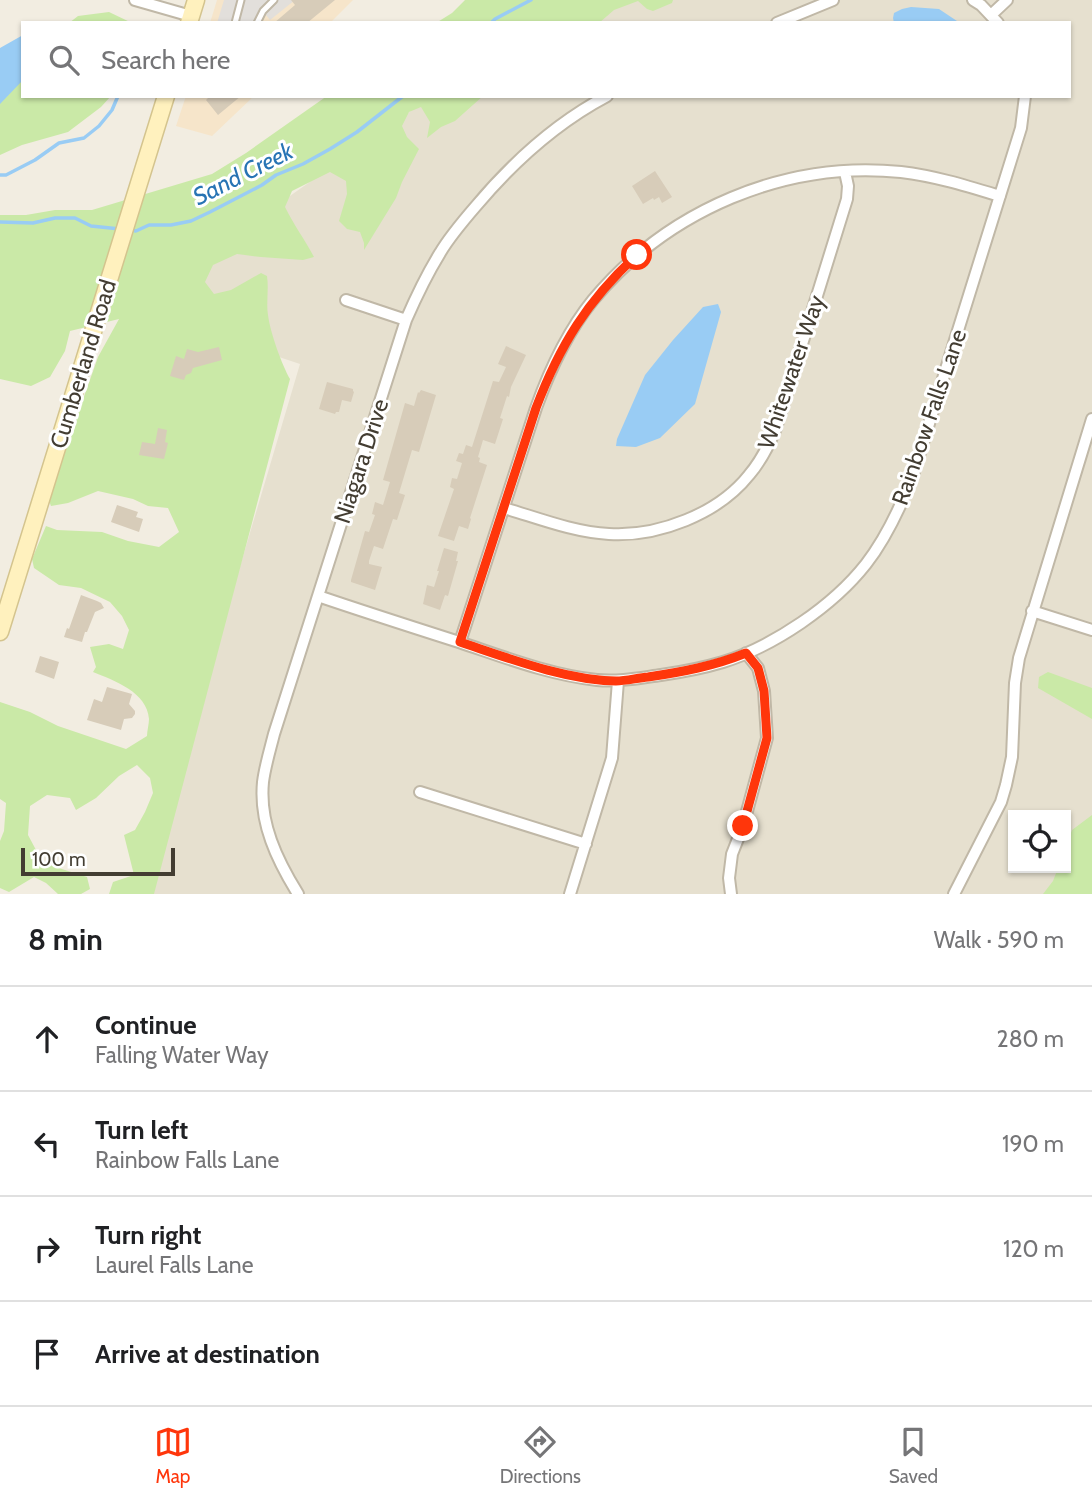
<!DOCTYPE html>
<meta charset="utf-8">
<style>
body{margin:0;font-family:Cabin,sans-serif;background:#f2f2f2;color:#202124}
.controls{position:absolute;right:21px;bottom:21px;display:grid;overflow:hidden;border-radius:0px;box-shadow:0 2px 5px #0004}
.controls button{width:63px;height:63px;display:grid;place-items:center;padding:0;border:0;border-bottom:2px solid #e0e0e0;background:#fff;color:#202124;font:35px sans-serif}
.scale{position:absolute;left:21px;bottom:18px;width:154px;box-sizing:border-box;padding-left:7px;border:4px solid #433d32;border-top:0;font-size:19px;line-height:24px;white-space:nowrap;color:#433d32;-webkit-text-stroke:5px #fff;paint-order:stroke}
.stop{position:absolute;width:21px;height:21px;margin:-16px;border:5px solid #ff360b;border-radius:50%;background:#fff}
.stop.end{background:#ff360b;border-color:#fff;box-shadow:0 2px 7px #0008}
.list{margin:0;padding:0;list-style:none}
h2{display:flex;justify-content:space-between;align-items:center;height:91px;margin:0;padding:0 28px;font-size:30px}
h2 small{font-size:23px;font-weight:400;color:#757577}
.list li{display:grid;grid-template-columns:46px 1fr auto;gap:21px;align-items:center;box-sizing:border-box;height:105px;padding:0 28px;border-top:2px solid #e0e0e0}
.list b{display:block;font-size:26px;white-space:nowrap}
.list p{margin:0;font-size:23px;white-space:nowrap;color:#757577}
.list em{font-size:23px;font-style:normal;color:#757577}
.icon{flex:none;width:38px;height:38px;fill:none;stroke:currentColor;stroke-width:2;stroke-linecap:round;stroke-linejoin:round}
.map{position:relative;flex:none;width:1092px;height:894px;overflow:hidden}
.search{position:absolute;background:#fff;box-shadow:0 2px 5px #0004;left:21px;right:21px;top:21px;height:77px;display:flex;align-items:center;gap:18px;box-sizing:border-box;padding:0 24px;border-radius:0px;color:#757577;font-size:26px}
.sheet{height:511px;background:#fff}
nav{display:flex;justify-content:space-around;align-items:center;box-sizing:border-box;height:98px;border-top:2px solid #e0e0e0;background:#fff;font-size:19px;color:#757577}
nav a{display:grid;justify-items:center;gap:4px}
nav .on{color:#ff360b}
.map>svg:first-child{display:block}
</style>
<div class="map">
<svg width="1092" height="894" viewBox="0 0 1092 894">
<rect width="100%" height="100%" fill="#f2ede1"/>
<path fill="#e6e0cf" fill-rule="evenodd" d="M594 0H1092V894H143L300 364 270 354 199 302 202 258 432 96H1069V23H557ZM1013 815H1066V868H1013Z"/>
<path fill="#f6e5ca" d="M217 0H353L330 23H210Z
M186 96H254L212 136 176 126Z"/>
<path fill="#cae9a7" d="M465 0H673L672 3 653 11 647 9 638 1 614 10 599 23H436L452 13Z
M109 12 132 23H69L78 16Z
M23 59V96H111L101 107 68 132 22 145 0 155V76Z
M327 96H483L455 121 441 127 427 138 430 122 421 107 409 112 402 126 407 137 419 149 402 182 396 198 364 250V243L360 232 347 229 339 221 347 194 346 181 330 172 292 191 285 207C294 225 305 240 314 257L303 260 261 257 237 254 213 265 205 282 214 294 231 290 261 273 267 276C269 289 266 303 268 315 270 332 282 365 290 379L154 894H109L113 882 134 875 124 835 135 830 145 812 153 793 150 778 137 765 119 776 96 798 76 810 70 798 47 795 30 806 28 835 43 863 87 877 90 889 81 894H58L46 883 34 877 9 892 0 888V841L4 831 6 803 0 799V702L30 712 58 726 126 749 147 736C147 731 149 724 149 719 147 692 115 681 93 672L96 667 90 647 109 644 123 649 129 630 122 616 110 602 81 588 59 585 34 568 32 559 46 526 57 530 102 532 128 541 159 547 179 532 168 508 148 506 133 499 98 491 68 503 51 506 48 498 92 374 98 357 119 319 70 331 65 351 50 377 31 386 0 379V215H26L55 210H92L212 174 246 153Z
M1048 672 1092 688V719L1038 688 1039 677Z
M1092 815V894H1043L1053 881 1058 868H1066V847L1072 830Z"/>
<path fill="#e2dfdb" d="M224 0H295L270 20 266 15 263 16 260 20 265 23H217Z"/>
<path fill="#99ccf4" d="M911 7 939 9 960 23H894L893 18 894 13 902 9Z
M23 35V80L0 104V48Z
M718 304 721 312 695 404 660 438 636 447 616 446 617 439 645 375 673 340 703 307Z"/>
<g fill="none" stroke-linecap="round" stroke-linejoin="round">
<path stroke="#99ccf4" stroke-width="3.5" d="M491 23 495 19 531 0
M0 175H6L35 160 59 143 84 138 99 126 112 110 118 96
M0 222 33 223 55 218H75L91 226 120 229
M131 230 136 231 149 225H171L191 221 210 212 262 185 276 175 303 164 330 149 357 132 403 96"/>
</g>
<path fill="#d7ccb9" d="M291 0H335L307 23H274L295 5Z
M210 96H241L218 115 206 100Z
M655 171 672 197 662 203 659 197 654 200 653 198 643 204 632 186Z
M506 346 526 355 511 387 509 397 507 396 500 418 503 419 495 444 483 440 478 457 480 458 479 462 487 465 470 518 471 519 468 529 459 526 454 541 438 536 454 489 450 487 452 478 457 479 462 463 456 461 459 453 463 454 466 445 472 447 493 381 499 382 506 367 498 364Z
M219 347 222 360 193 368 191 373 186 375 184 380 170 376 176 356 184 359 187 349 198 352Z
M327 382 353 389V391L354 392 351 402 342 400 339 412H336L335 414 319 409Z
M421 390 436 395 419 452 412 450 399 493 405 495 397 520 393 519 383 549 374 546 369 561V564L382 567 375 590 351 582V580L365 531 369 532 375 515 372 514 375 502 383 505 390 482 383 480 405 403 414 406 418 392 419 393Z
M158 428 167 430 165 442 168 443 164 459 139 455 142 442 155 444Z
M117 505 138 512 136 517 143 519 139 532 111 522Z
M444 548 458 552 456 561H458L448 596 445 595 440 610 423 604 427 585 434 587 439 571H437Z
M81 595 97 601 101 603 104 608 95 612 87 632H85L82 642 64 637 67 628 69 629Z
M40 656 59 662 54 679 35 672Z
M107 687 132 694 129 704 135 711V714L132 718 124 719 121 730 87 720 94 699 102 702Z"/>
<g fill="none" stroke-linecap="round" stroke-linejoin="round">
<defs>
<path id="lane" d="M235 23 241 0
M257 23 263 11 274 0"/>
<path id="street" d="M135 0 191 16
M973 0 981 5 998 23
M991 15 1007 0
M777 23 833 0
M346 300 406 320
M504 508C538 518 573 532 609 534 658 537 718 514 749 475 761 461 769 445 776 428L847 199 848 186 845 172
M318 596C365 612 412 627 459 642 504 657 550 675 597 680 619 682 639 678 661 675 682 672 703 668 723 662 774 646 833 606 866 564 887 537 901 506 913 475L1021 128 1025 96
M1032 611 1092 630
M460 642 536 408C550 369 567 332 593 300 668 210 785 160 901 172 935 176 967 186 1000 196
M420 792 586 844
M298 894C277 860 259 823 263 782 265 766 270 750 274 734L406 320C416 297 427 274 440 253 450 236 463 221 476 206 513 162 556 123 607 96
M570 894 612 758 618 681
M731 894 729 878 732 854 743 826 767 738 764 691 758 668 746 653
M954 894 1001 802 1006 785 1012 757 1015 683 1019 658 1092 419"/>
<path id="secondary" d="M189 23 196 0
M0 632 166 96"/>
</defs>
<use href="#lane" stroke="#c0b8a7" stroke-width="9"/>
<use href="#street" stroke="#c0b8a7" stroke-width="14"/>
<use href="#secondary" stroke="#d4c48e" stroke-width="19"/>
<use href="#lane" stroke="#fff" stroke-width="5"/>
<use href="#street" stroke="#fff" stroke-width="10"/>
<use href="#secondary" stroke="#fff1be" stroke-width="16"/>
</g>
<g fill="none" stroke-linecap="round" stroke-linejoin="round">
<path stroke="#ff360b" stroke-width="9" d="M637 255C587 301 560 345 536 408L460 642C508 658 565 680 616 681 626 681 637 678 648 677 682 672 714 666 746 653L758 668 764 691 767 738 743 826"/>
</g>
<g text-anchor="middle" stroke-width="6" stroke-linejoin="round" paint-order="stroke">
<g font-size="23" fill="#433d32" stroke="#fff">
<text transform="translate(83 364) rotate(-73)" y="8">Cumberland Road</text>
<text transform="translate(791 372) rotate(-71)" y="8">Whitewater Way</text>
<text transform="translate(929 417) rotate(-71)" y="8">Rainbow Falls Lane</text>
<text transform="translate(361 461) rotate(-72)" y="8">Niagara Drive</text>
</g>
<g font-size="24" font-style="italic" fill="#2774b4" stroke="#fff">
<text transform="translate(243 174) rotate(-27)" y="8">Sand Creek</text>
</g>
</g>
</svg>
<div class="controls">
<button><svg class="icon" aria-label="locate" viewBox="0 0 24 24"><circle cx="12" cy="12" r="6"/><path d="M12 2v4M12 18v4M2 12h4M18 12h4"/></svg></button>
</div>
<div class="scale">100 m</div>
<div class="stop" style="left:637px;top:255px"></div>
<div class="stop end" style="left:743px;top:826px"></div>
<div class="search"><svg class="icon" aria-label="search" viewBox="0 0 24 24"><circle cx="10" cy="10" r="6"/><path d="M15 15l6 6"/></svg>Search here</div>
</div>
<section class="sheet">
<h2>8 min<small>Walk · 590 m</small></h2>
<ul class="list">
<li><svg class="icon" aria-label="ahead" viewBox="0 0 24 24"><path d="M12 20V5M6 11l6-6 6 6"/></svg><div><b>Continue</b><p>Falling Water Way</p></div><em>280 m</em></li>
<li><svg class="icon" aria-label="left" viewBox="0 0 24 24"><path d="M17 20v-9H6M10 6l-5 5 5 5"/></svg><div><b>Turn left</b><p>Rainbow Falls Lane</p></div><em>190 m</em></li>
<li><svg class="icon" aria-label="right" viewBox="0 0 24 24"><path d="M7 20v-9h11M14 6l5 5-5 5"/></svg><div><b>Turn right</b><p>Laurel Falls Lane</p></div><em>120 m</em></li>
<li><svg class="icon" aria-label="arrive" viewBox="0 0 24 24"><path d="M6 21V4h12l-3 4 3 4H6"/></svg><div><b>Arrive at destination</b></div></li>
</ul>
</section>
<nav>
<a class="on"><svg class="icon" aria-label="map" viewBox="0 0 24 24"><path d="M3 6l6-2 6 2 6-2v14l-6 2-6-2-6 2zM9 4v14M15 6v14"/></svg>Map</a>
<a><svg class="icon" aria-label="directions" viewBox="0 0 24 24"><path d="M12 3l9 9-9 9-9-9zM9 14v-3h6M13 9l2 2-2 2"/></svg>Directions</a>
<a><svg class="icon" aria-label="saved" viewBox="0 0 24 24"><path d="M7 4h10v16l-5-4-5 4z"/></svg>Saved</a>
</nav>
